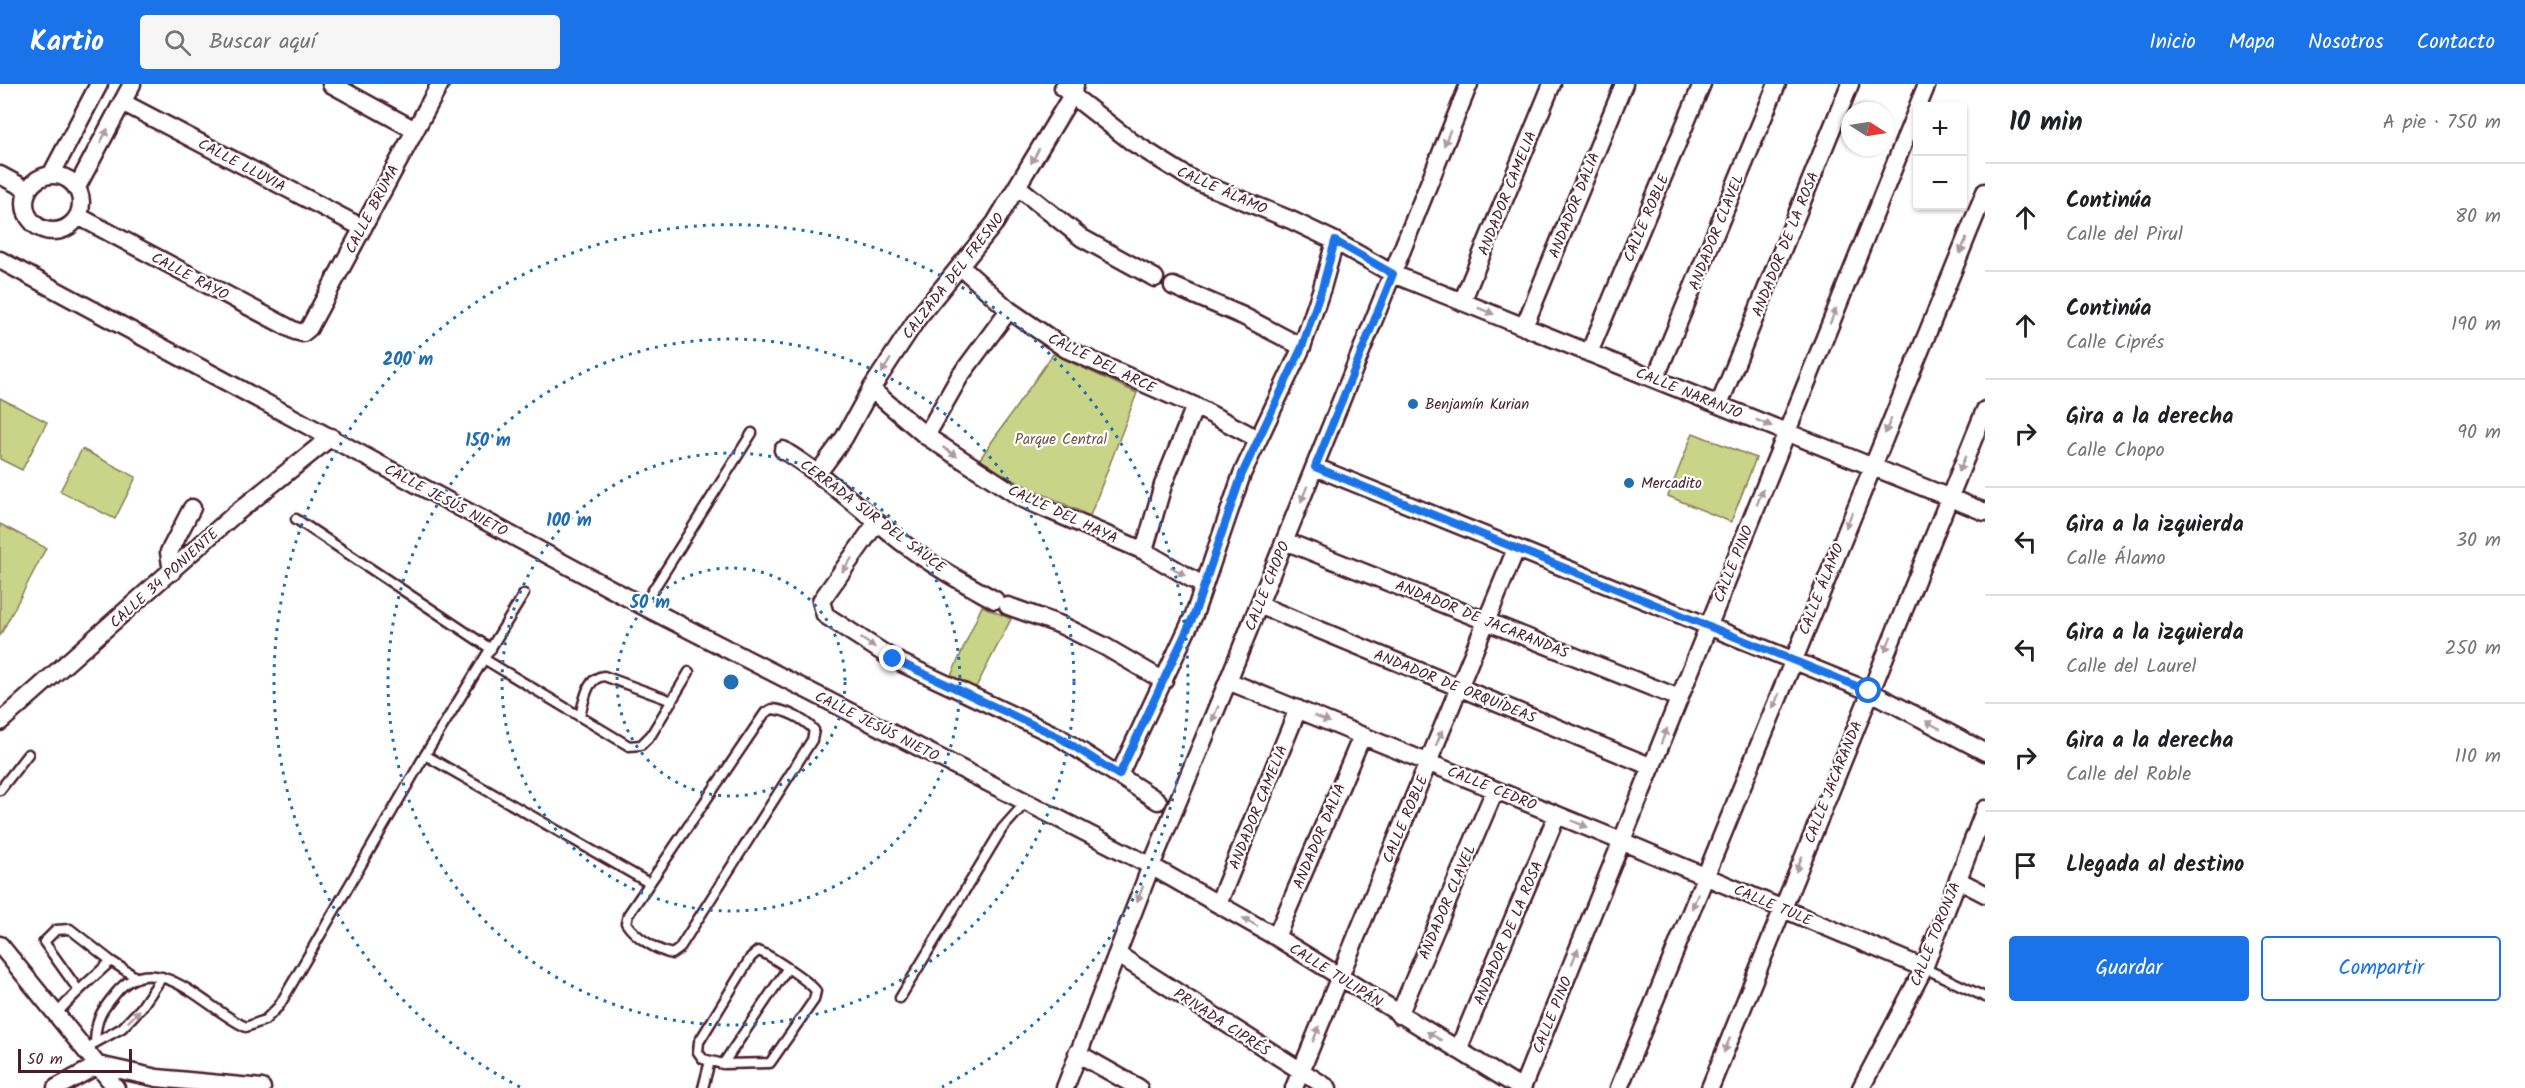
<!DOCTYPE html>
<html lang="es">
<meta charset="utf-8">
<style>
body{margin:0;font-family:Kalam,sans-serif;background:#f6f6f6;color:#202124}
.controls{position:absolute;right:18px;top:18px;display:grid;overflow:hidden;border-radius:6px;box-shadow:0 2px 4px #0004}
.controls button{width:54px;height:54px;display:grid;place-items:center;padding:0;border:0;border-bottom:2px solid #e0e0e0;background:#fff;color:#202124;font:30px sans-serif}
.compass{position:absolute;left:1841px;top:18px;width:54px;height:54px;border-radius:50%;background:#fff;box-shadow:0 2px 4px #0004;rotate:102deg}
.scale{position:absolute;left:18px;bottom:15px;width:114px;box-sizing:border-box;padding-left:6px;border:3px solid #4a1f2b;border-top:0;font-size:16px;line-height:21px;white-space:nowrap;color:#4a1f2b;-webkit-text-stroke:4px #fff;paint-order:stroke}
.stop{position:absolute;width:18px;height:18px;margin:-14px;border:4px solid #1a73e8;border-radius:50%;background:#fff}
.stop.end{background:#1a73e8;border-color:#fff;box-shadow:0 2px 6px #0008}
.list{margin:0;padding:0;list-style:none}
h2{display:flex;justify-content:space-between;align-items:center;height:78px;margin:0;padding:0 24px;font-size:26px}
h2 small{font-size:20px;font-weight:400;color:#757577}
.list li{display:grid;grid-template-columns:39px 1fr auto;gap:18px;align-items:center;box-sizing:border-box;height:108px;padding:0 24px;border-top:2px solid #e0e0e0}
.list b{display:block;font-size:22px;white-space:nowrap}
.list p{margin:0;font-size:20px;white-space:nowrap;color:#757577}
.list em{font-size:20px;font-style:normal;color:#757577}
.actions{display:flex;gap:12px;padding:18px 24px}
.actions a{flex:1;padding:14px 0;border:2px solid #1a73e8;border-radius:6px;text-align:center;font-size:21px;color:#1a73e8}
.actions .main{background:#1a73e8;color:#fff}
.icon{flex:none;width:33px;height:33px;fill:none;stroke:currentColor;stroke-width:2;stroke-linecap:round;stroke-linejoin:round}
.map{position:relative;flex:none;width:1985px;height:1004px;overflow:hidden}
header{display:flex;align-items:center;gap:36px;box-sizing:border-box;height:84px;padding:0 30px;background:#1a73e8;color:#fff}
header strong{font-size:28px}
nav{display:flex;gap:33px;margin-inline-start:auto;font-size:21px}
.search{width:420px;height:54px;background:#f6f6f6;display:flex;align-items:center;gap:15px;box-sizing:border-box;padding:0 21px;border-radius:6px;color:#757577;font-size:22px}
main{display:flex}
aside{flex:1;background:#fff}
.map>svg:first-child{display:block}
</style>
<header>
<strong>Kartio</strong>
<div class="search"><svg class="icon" aria-label="search" viewBox="0 0 24 24"><circle cx="10" cy="10" r="6"/><path d="M15 15l6 6"/></svg>Buscar aquí</div>
<nav><a>Inicio</a><a>Mapa</a><a>Nosotros</a><a>Contacto</a></nav>
</header>
<main>
<div class="map">
<svg width="1985" height="1004" viewBox="0 0 1985 1004">
<rect width="100%" height="100%" fill="#fff"/>
<filter id="ink" filterUnits="userSpaceOnUse"><feTurbulence type="fractalNoise" baseFrequency=".0167" numOctaves="2"/><feDisplacementMap in="SourceGraphic" scale="12" xChannelSelector="R" yChannelSelector="G"/><feConvolveMatrix kernelMatrix="1 2 1 2 8 2 1 2 1" color-interpolation-filters="sRGB"/></filter>
<g filter="url(#ink)">
<path fill="#c8d588" stroke="#897a5a" stroke-width="1.5" d="M1053 270 1137 309 1090 432 977 379Z
M0 314 47 338 22 386 0 375Z
M1693 349 1756 374 1731 438 1668 412Z
M82 365 136 393 115 435 60 407Z
M0 440 46 464 0 552Z
M982 522 1011 535 975 605 950 594Z"/>
<g fill="none" stroke-linecap="round" stroke-linejoin="round">
<defs>
<path id="lane" d="M296 435 491 565
M643 522 752 349
M484 575 629 662 641 661 651 651 689 588
M772 625C786 626 804 635 814 646L812 656 679 865 672 870C656 866 635 853 626 839L628 831 765 629Z
M580 631C585 616 586 594 604 592L672 617
M425 671 649 799
M0 706 28 670
M758 867C769 870 810 898 816 907L814 916 770 979 723 980 703 975 698 968 699 958 751 873Z
M111 877 137 894
M1924 884 1985 913
M900 914 1002 745 1026 718
M56 931C72 911 93 894 111 877L70 845 56 846 44 858 79 907
M95 958C96 934 101 927 116 909 156 860 209 928 246 943L265 936 279 922 425 671 524 510
M93 960 122 944 141 924 162 893
M723 980 787 885
M703 1004 710 977"/>
<path id="street" d="M331 0 415 46
M1063 4 1132 58 1193 96 1291 136 1335 157 1393 190 1985 428
M122 18 363 144
M1918 22 1927 0
M25 119a28 28 0 1 1 56 0a28 28 0 1 1-56 0Z
M0 91 28 106
M51 91 99 0
M77 103 132 0
M1018 103 1082 154 1155 194
M78 132 295 247 303 249 309 244 440 0
M0 176 643 522 1151 782 1276 853 1520 1004
M960 182 1009 226 1066 265 1195 322 1258 355
M1173 202 1243 232 1302 263
M1462 218 1552 0
M1524 243 1624 0
M1589 269 1702 0
M1655 295 1777 0
M871 305 926 352 1023 415 1144 467 1204 502
M1719 321 1850 0
M926 352 960 292 1009 226
M783 366C827 393 864 429 904 460 933 482 964 499 995 516
M1315 383 1869 607 1985 668
M818 389 844 354 871 305 917 235 995 139 1072 11 1075 1
M877 438 821 517 825 531 893 575 1059 653 1158 717
M1285 457 1679 614
M1144 467 1163 401 1195 322
M172 488 169 468 192 424
M1259 521 1652 683
M1008 522 1061 541 1104 562 1164 597
M1228 597 1621 757 1924 884
M0 638 235 430 331 353
M1119 691 1194 531 1242 390 1302 263 1322 204 1335 157
M1958 796 1985 810
M1218 820 1298 625
M1276 853 1362 652
M0 861 116 1004
M1117 870 1328 1004
M1399 931 1495 706
M1458 966 1557 731
M1077 969 1139 1004
M56 1004 98 981 157 994 262 1004
M1065 1004 1151 782 1228 597 1469 0
M1294 1004 1516 465
M1522 1004 1918 23
M1619 1004 1985 108
M1710 1004 1985 326
M1861 1004 1924 884 1985 725"/>
</defs>
<use href="#lane" stroke="#4a1f2b" stroke-width="13"/>
<use href="#street" stroke="#4a1f2b" stroke-width="21"/>
<use href="#lane" stroke="#fff" stroke-width="8"/>
<use href="#street" stroke="#fff" stroke-width="16"/>
</g>
<defs><path id="oneway-solid" d="M-6-.8H1V-3.2L6.5 0L1 3.2V.8H-6Z" transform="scale(1.5)"/></defs>
<g fill="#ae9aa0">
<use href="#oneway-solid" transform="translate(104 52) rotate(-62)"/>
<use href="#oneway-solid" transform="translate(1447 54) rotate(112)"/>
<use href="#oneway-solid" transform="translate(1035 72) rotate(119)"/>
<use href="#oneway-solid" transform="translate(1963 162) rotate(113)"/>
<use href="#oneway-solid" transform="translate(1486 227) rotate(22)"/>
<use href="#oneway-solid" transform="translate(1833 232) rotate(-68)"/>
<use href="#oneway-solid" transform="translate(886 282) rotate(122)"/>
<use href="#oneway-solid" transform="translate(1764 339) rotate(22)"/>
<use href="#oneway-solid" transform="translate(1888 342) rotate(113)"/>
<use href="#oneway-solid" transform="translate(950 368) rotate(33)"/>
<use href="#oneway-solid" transform="translate(1962 380) rotate(113)"/>
<use href="#oneway-solid" transform="translate(1304 410) rotate(112)"/>
<use href="#oneway-solid" transform="translate(1760 413) rotate(-68)"/>
<use href="#oneway-solid" transform="translate(1849 436) rotate(112)"/>
<use href="#oneway-solid" transform="translate(847 481) rotate(125)"/>
<use href="#oneway-solid" transform="translate(1178 487) rotate(30)"/>
<use href="#oneway-solid" transform="translate(868 559) rotate(33)"/>
<use href="#oneway-solid" transform="translate(1888 560) rotate(112)"/>
<use href="#oneway-solid" transform="translate(1776 617) rotate(112)"/>
<use href="#oneway-solid" transform="translate(1215 630) rotate(113)"/>
<use href="#oneway-solid" transform="translate(1322 635) rotate(22)"/>
<use href="#oneway-solid" transform="translate(1933 641) rotate(-152)"/>
<use href="#oneway-solid" transform="translate(1664 652) rotate(-68)"/>
<use href="#oneway-solid" transform="translate(1439 654) rotate(-68)"/>
<use href="#oneway-solid" transform="translate(1580 740) rotate(22)"/>
<use href="#oneway-solid" transform="translate(1799 780) rotate(112)"/>
<use href="#oneway-solid" transform="translate(1140 810) rotate(111)"/>
<use href="#oneway-solid" transform="translate(1695 817) rotate(112)"/>
<use href="#oneway-solid" transform="translate(1250 838) rotate(-150)"/>
<use href="#oneway-solid" transform="translate(1575 872) rotate(-68)"/>
<use href="#oneway-solid" transform="translate(134 932) rotate(-46)"/>
<use href="#oneway-solid" transform="translate(1316 950) rotate(-68)"/>
<use href="#oneway-solid" transform="translate(1434 952) rotate(-149)"/>
<use href="#oneway-solid" transform="translate(1727 961) rotate(112)"/>
</g>
</g>
<g fill="none" stroke-linecap="round" stroke-linejoin="round" filter="url(#ink)">
<path stroke="#1a73e8" stroke-width="8" d="M893 575 1059 653 1119 691 1194 531 1242 390 1302 263 1322 204 1335 157 1393 190 1315 383 1869 607"/>
</g>
<g fill="none" stroke="#1f6fb2" stroke-width="3" stroke-dasharray="3 6">
<circle cx="731" cy="598" r="114"/>
<circle cx="731" cy="598" r="229"/>
<circle cx="731" cy="598" r="343"/>
<path d="M520 1003A457 457 0 1 1 942 1003"/>
</g>
<g fill="#1f6fb2" stroke="#fff" stroke-width="2">
<circle cx="1413" cy="320" r="6"/>
<circle cx="1629" cy="399" r="6"/>
</g>
<g text-anchor="middle" stroke-width="4.5" stroke-linejoin="round" paint-order="stroke">
<g font-size="15" fill="#4a1f2b" stroke="#fff">
<text transform="translate(242 81) rotate(28)" y="5">CALLE LLUVIA</text>
<text transform="translate(1222 106) rotate(24)" y="5">CALLE ÁLAMO</text>
<text transform="translate(1507 109) rotate(-68)" y="5">ANDADOR CAMELIA</text>
<text transform="translate(1574 121) rotate(-68)" y="5">ANDADOR DALIA</text>
<text transform="translate(372 125) rotate(-62)" y="5">CALLE BRUMA</text>
<text transform="translate(1646 134) rotate(-67)" y="5">CALLE ROBLE</text>
<text transform="translate(1716 148) rotate(-68)" y="5">ANDADOR CLAVEL</text>
<text transform="translate(1785 160) rotate(-68)" y="5">ANDADOR DE LA ROSA</text>
<text transform="translate(190 192) rotate(28)" y="5">CALLE RAYO</text>
<text transform="translate(953 192) rotate(-52)" y="5">CALZADA DEL FRESNO</text>
<text transform="translate(1102 279) rotate(26)" y="5">CALLE DEL ARCE</text>
<text transform="translate(1689 309) rotate(22)" y="5">CALLE NARANJO</text>
<text transform="translate(446 416) rotate(28)" y="5">CALLE JESÚS NIETO</text>
<text transform="translate(1063 430) rotate(25)" y="5">CALLE DEL HAYA</text>
<text transform="translate(873 432) rotate(37)" y="5">CERRADA SUR DEL SAUCE</text>
<text transform="translate(1733 480) rotate(-68)" y="5">CALLE PINO</text>
<text transform="translate(164 494) rotate(-42)" y="5">CALLE 34 PONIENTE</text>
<text transform="translate(1267 502) rotate(-68)" y="5">CALLE CHOPO</text>
<text transform="translate(1821 505) rotate(-68)" y="5">CALLE ÁLAMO</text>
<text transform="translate(1482 535) rotate(22)" y="5">ANDADOR DE JACARANDAS</text>
<text transform="translate(1455 602) rotate(22)" y="5">ANDADOR DE ORQUÍDEAS</text>
<text transform="translate(877 642) rotate(27)" y="5">CALLE JESÚS NIETO</text>
<text transform="translate(1833 698) rotate(-68)" y="5">CALLE JACARANDA</text>
<text transform="translate(1492 704) rotate(22)" y="5">CALLE CEDRO</text>
<text transform="translate(1258 723) rotate(-68)" y="5">ANDADOR CAMELIA</text>
<text transform="translate(1405 735) rotate(-67)" y="5">CALLE ROBLE</text>
<text transform="translate(1319 752) rotate(-67)" y="5">ANDADOR DALIA</text>
<text transform="translate(1447 818) rotate(-67)" y="5">ANDADOR CLAVEL</text>
<text transform="translate(1773 821) rotate(23)" y="5">CALLE TULE</text>
<text transform="translate(1508 849) rotate(-67)" y="5">ANDADOR DE LA ROSA</text>
<text transform="translate(1935 850) rotate(-68)" y="5">CALLE TORONJA</text>
<text transform="translate(1336 891) rotate(32)" y="5">CALLE TULIPÁN</text>
<text transform="translate(1552 931) rotate(-68)" y="5">CALLE PINO</text>
<text transform="translate(1222 938) rotate(33)" y="5">PRIVADA CIPRÉS</text>
</g>
<g font-size="15" fill="#4a1f2b" stroke="#fff" text-anchor="start">
<text x="1425" y="325">Benjamín Kurian</text>
<text x="1641" y="404">Mercadito</text>
</g>
<g font-size="15" fill="#705647" stroke="#fff">
<text x="1061" y="360">Parque Central</text>
</g>
</g>
<circle cx="731" cy="598" r="9" fill="#1f6fb2" stroke="#fff" stroke-width="3"/>
<g font-size="18" text-anchor="middle" font-weight="bold" fill="#1f6fb2" stroke="#fff" stroke-width="4.5" stroke-linejoin="round" paint-order="stroke">
<text x="408" y="281">200 m</text>
<text x="488" y="362">150 m</text>
<text x="569" y="442">100 m</text>
<text x="650" y="524">50 m</text>
</g>
</svg>
<div class="controls">
<button>+</button>
<button>−</button>
</div>
<svg class="compass" viewBox="-18 -18 36 36"><path d="M0-13l5 13h-10z" fill="#e53935"/><path d="M0 13l5-13h-10z" fill="#757577"/></svg>
<div class="scale">50 m</div>
<div class="stop" style="left:1869px;top:607px"></div>
<div class="stop end" style="left:893px;top:575px"></div>
</div>
<aside>
<h2>10 min<small>A pie · 750 m</small></h2>
<ul class="list">
<li><svg class="icon" aria-label="ahead" viewBox="0 0 24 24"><path d="M12 20V5M6 11l6-6 6 6"/></svg><div><b>Continúa</b><p>Calle del Pirul</p></div><em>80 m</em></li>
<li><svg class="icon" aria-label="ahead" viewBox="0 0 24 24"><path d="M12 20V5M6 11l6-6 6 6"/></svg><div><b>Continúa</b><p>Calle Ciprés</p></div><em>190 m</em></li>
<li><svg class="icon" aria-label="right" viewBox="0 0 24 24"><path d="M7 20v-9h11M14 6l5 5-5 5"/></svg><div><b>Gira a la derecha</b><p>Calle Chopo</p></div><em>90 m</em></li>
<li><svg class="icon" aria-label="left" viewBox="0 0 24 24"><path d="M17 20v-9H6M10 6l-5 5 5 5"/></svg><div><b>Gira a la izquierda</b><p>Calle Álamo</p></div><em>30 m</em></li>
<li><svg class="icon" aria-label="left" viewBox="0 0 24 24"><path d="M17 20v-9H6M10 6l-5 5 5 5"/></svg><div><b>Gira a la izquierda</b><p>Calle del Laurel</p></div><em>250 m</em></li>
<li><svg class="icon" aria-label="right" viewBox="0 0 24 24"><path d="M7 20v-9h11M14 6l5 5-5 5"/></svg><div><b>Gira a la derecha</b><p>Calle del Roble</p></div><em>110 m</em></li>
<li><svg class="icon" aria-label="arrive" viewBox="0 0 24 24"><path d="M6 21V4h12l-3 4 3 4H6"/></svg><div><b>Llegada al destino</b></div></li>
</ul>
<div class="actions"><a class="main">Guardar</a><a>Compartir</a></div>
</aside>
</main>
